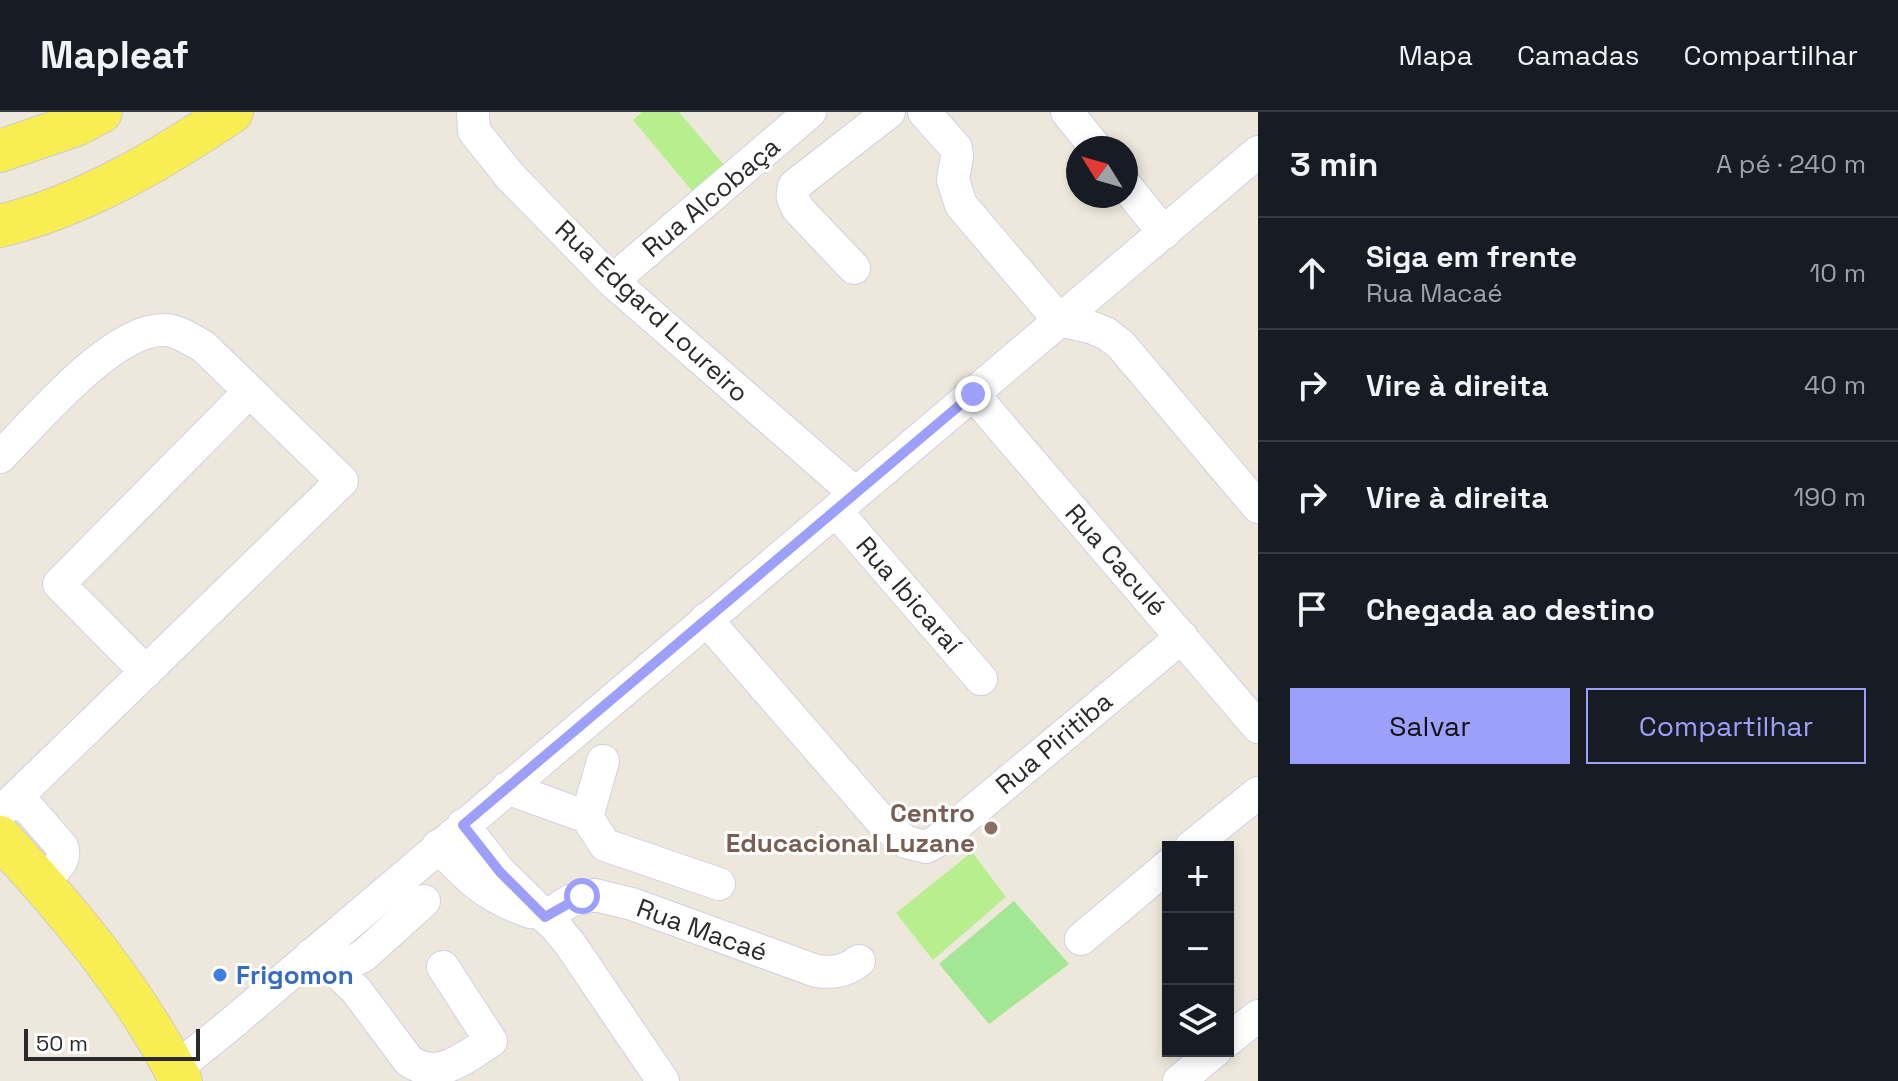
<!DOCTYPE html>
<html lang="pt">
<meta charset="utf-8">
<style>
body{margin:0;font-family:"Space Grotesk",sans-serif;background:#242831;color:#f1f3f6}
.controls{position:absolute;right:24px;bottom:24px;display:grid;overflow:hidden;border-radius:0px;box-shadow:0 4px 12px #0003}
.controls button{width:72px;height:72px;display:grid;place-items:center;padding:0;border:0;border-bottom:2px solid #363941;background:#171b24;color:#f1f3f6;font:40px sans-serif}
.compass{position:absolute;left:1066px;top:24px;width:72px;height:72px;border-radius:50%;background:#171b24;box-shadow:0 4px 12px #0003;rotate:307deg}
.scale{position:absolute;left:24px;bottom:20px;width:176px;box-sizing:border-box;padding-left:8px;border:4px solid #2a2a2a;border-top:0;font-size:22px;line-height:28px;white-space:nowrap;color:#2a2a2a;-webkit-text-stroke:6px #fff;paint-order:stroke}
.stop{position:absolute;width:24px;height:24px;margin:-18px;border:6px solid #9da0fa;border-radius:50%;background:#fff}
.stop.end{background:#9da0fa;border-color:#fff;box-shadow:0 2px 8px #0008}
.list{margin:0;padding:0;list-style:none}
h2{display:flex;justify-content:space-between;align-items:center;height:104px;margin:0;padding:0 32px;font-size:34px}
h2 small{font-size:26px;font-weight:400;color:#9ea1a6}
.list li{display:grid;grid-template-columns:52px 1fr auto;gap:24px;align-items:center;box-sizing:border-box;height:112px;padding:0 32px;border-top:2px solid #363941}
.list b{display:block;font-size:30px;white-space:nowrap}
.list p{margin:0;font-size:26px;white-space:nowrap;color:#9ea1a6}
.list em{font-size:26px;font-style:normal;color:#9ea1a6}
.actions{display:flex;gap:16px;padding:24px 32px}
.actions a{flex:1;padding:18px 0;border:2px solid #9da0fa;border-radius:0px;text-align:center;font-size:28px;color:#9da0fa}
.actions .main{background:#9da0fa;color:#111}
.icon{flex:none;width:44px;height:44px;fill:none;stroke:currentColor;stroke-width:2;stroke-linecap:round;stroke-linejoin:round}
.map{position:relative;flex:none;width:1258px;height:969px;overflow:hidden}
header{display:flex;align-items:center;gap:48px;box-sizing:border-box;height:112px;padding:0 40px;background:#171b24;border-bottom:2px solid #363941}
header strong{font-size:38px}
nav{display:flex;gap:44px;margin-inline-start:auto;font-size:28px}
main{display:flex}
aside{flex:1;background:#171b24}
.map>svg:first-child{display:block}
</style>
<header>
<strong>Mapleaf</strong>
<nav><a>Mapa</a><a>Camadas</a><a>Compartilhar</a></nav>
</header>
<main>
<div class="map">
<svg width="1258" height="969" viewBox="0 0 1258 969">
<rect width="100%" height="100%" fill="#ede8db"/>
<path fill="#a3e794" d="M1014 789 1069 852 989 912 939 852Z"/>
<path fill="#b7ef8f" d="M642 0H679L725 54 693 80 633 8Z
M972 740 1006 785 933 848 896 801Z"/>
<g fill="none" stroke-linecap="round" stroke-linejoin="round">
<defs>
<path id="minor" d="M473 0 474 19 509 63 612 169 855 381
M924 0 956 36 957 44 953 68 961 93 1059 208 1093 216 1107 222 1121 233 1258 395
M1067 0 1096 36
M1126 74 1164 121
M854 156 798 97C793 88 791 84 794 74L889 0
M612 169 810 0
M973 282 1258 615
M0 345C35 310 113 216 164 218 178 218 191 228 203 234L342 369 0 701
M836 399 981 567
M706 507 884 712 906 730 926 735 937 729 1182 525
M146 560 59 472 249 280
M603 649 587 705 605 733 719 772
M507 676 587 705
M18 684 62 735C68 750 51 760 42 770
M463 713 500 760 557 816 570 832 663 969
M438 734C470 768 485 784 530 800
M1191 735 1258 681
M545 805 570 789 595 783 632 792 816 859C834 861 844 860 859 849
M1081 827 1168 754
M311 843 335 858 356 878 409 949C439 969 464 946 491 929L443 855
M335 858 363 844 424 789
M1228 928 1258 904
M175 957 225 917 1258 40
M1179 969 1215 939"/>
<path id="major" d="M0 39 76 13 101 0
M0 114C85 93 160 48 232 0
M0 725C69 800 134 877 181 969"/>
</defs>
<use href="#minor" stroke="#d0d0e4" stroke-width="34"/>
<use href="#major" stroke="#ccc" stroke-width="44"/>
<use href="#minor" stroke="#fff" stroke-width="32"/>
<use href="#major" stroke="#f9ed54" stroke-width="42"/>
</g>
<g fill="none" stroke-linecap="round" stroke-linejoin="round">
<path stroke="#9da0fa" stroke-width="10" d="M582 784 545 805 500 760 463 713 973 282"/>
</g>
<circle fill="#8d6e63" stroke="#fff" stroke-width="3" cx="991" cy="716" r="8"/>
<circle fill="#3f7fe0" stroke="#fff" stroke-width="3" cx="220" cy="863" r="8"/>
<g text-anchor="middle" stroke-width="6" stroke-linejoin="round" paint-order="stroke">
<g font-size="26" fill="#2a2a2a" stroke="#fff">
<text transform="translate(711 85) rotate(-40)" y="9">Rua Alcobaça</text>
<text transform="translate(652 199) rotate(43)" y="9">Rua Edgard Loureiro</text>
<text transform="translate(1116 448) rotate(49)" y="9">Rua Caculé</text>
<text transform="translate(909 483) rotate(49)" y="9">Rua Ibicaraí</text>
<text transform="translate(1054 631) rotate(-40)" y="9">Rua Piritiba</text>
<text transform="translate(702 818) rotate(20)" y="9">Rua Macaé</text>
</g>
<g font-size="26" font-weight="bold" fill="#785e54" stroke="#fff" text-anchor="end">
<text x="975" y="710">Centro<tspan x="975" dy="30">Educacional Luzane</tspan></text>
</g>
<g font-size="26" font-weight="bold" fill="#366cbe" stroke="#fff" text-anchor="start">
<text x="236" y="872">Frigomon</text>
</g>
</g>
</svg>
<div class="controls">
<button>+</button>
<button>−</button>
<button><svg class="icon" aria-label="layers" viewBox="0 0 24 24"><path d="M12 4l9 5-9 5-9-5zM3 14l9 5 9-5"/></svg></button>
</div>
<svg class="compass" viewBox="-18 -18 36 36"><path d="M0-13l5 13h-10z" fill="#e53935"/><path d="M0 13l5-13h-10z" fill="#9ea1a6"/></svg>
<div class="scale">50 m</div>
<div class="stop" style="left:582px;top:784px"></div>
<div class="stop end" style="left:973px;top:282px"></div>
</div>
<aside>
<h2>3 min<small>A pé · 240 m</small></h2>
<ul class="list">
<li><svg class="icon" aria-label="ahead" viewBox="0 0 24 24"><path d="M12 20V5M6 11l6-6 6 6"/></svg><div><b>Siga em frente</b><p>Rua Macaé</p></div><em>10 m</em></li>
<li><svg class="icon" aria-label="right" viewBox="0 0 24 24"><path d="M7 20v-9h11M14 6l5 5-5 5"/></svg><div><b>Vire à direita</b></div><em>40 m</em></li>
<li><svg class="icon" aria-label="right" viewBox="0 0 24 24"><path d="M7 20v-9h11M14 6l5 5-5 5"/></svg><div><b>Vire à direita</b></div><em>190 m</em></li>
<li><svg class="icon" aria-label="arrive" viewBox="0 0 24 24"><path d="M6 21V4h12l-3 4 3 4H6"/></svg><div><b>Chegada ao destino</b></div></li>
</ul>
<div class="actions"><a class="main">Salvar</a><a>Compartilhar</a></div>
</aside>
</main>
